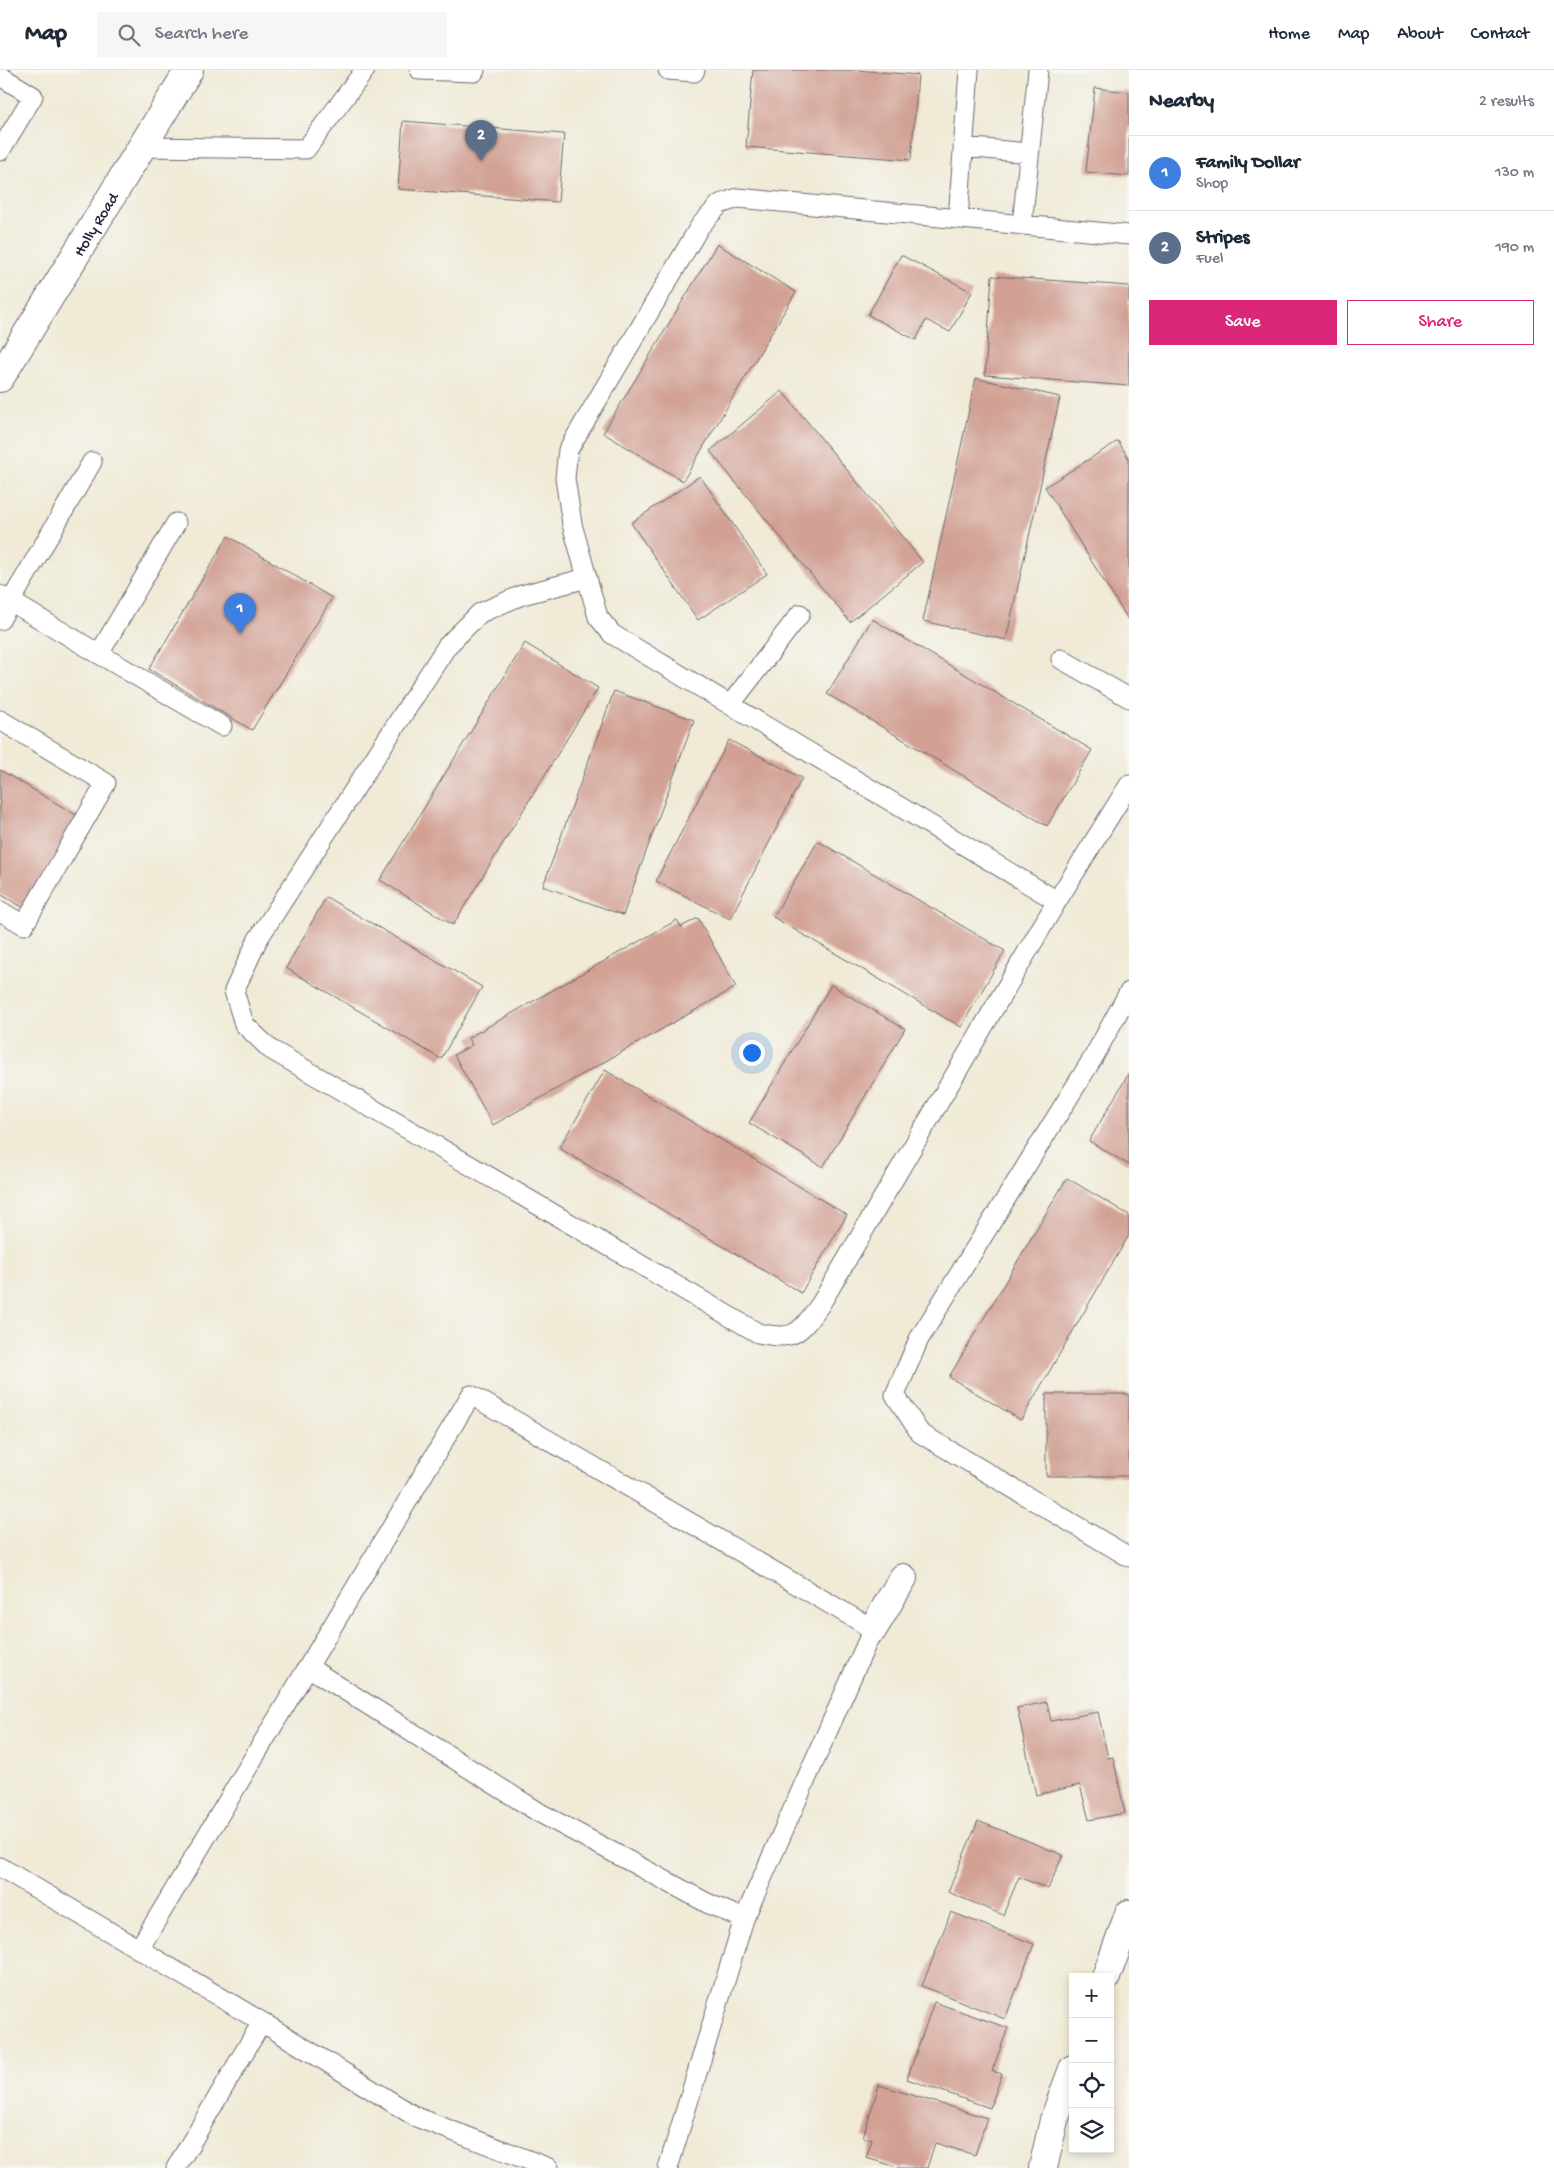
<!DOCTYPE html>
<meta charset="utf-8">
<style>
body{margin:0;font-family:"Gochi Hand",sans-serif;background:#f6f6f7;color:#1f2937}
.controls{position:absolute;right:15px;bottom:15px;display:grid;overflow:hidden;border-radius:0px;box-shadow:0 2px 8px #0003}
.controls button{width:45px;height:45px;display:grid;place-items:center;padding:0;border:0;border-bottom:1px solid #e0e1e3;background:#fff;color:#1f2937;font:25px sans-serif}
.you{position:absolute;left:751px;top:982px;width:18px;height:18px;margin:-12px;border:4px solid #fff;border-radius:50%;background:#1a73e8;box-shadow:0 0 0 8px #1a73e833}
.badge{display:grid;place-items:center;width:32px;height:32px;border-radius:50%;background:#db2777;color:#fff;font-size:16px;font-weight:700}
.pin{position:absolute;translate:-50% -41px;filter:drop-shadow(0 1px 2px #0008)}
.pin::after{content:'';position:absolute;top:26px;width:18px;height:15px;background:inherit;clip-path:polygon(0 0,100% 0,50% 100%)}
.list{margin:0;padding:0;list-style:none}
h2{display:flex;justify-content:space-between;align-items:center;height:65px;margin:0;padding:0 20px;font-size:21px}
h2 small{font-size:16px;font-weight:400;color:#747a83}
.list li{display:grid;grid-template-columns:32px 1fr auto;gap:15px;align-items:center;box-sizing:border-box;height:75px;padding:0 20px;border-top:1px solid #e0e1e3}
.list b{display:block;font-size:19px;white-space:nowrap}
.list p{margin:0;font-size:16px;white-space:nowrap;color:#747a83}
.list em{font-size:16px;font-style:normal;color:#747a83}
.actions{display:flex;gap:10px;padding:15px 20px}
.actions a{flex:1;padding:11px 0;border:1px solid #db2777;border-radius:0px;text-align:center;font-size:18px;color:#db2777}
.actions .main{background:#db2777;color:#fff}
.icon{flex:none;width:28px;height:28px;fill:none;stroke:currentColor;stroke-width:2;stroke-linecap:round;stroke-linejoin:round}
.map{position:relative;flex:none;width:1129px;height:2098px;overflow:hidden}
header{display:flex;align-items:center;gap:30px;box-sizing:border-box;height:70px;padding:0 25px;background:#fff;border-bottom:1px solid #e0e1e3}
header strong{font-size:24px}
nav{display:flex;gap:28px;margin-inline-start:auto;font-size:18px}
.search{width:350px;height:45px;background:#f6f6f7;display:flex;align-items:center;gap:12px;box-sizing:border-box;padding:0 18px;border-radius:0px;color:#747a83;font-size:19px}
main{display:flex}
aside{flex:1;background:#fff}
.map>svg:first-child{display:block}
</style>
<header>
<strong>Map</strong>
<div class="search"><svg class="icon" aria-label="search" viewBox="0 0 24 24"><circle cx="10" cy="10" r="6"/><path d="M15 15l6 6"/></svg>Search here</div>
<nav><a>Home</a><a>Map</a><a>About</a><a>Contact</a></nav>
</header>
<main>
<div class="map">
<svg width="1129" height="2098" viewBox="0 0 1129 2098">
<rect width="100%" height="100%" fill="#f6f6f2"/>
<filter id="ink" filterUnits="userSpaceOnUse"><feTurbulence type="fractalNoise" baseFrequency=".02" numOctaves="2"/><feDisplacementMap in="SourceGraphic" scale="10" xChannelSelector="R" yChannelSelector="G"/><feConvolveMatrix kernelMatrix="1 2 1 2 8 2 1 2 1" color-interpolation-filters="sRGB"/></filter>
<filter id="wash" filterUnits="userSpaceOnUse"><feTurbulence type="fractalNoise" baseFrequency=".0096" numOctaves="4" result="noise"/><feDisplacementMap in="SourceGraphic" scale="20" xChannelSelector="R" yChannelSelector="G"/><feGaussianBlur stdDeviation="1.12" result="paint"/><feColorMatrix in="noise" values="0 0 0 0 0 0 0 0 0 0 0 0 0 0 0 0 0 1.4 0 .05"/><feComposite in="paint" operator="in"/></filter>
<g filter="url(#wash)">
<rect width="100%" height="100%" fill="#f0ead6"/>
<g id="blocks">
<path fill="#d2a194" d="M753 0H856L918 5 911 90 746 77Z
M1095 18 1129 22V106L1086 102Z
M403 51 564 64 558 132 398 119Z
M717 174 796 222 683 411 603 363Z
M901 185 972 222 950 262 926 250 916 270 868 245Z
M992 206 1129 216V316L985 305Z
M976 308 1060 327 1006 570 923 551Z
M782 321 923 492 850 552 710 381Z
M1118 371 1129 389V551L1045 417Z
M700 406 767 504 698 550 631 453Z
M228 466 332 528 252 660 149 599Z
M872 549 1092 680 1047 756 827 624Z
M525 573 598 618 453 855 380 810Z
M614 621 694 650 623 845 543 816Z
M729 670 802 708 730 849 656 811Z
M0 700 78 746 24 838 0 824Z
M818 771 1005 881 961 957 773 847Z
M326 827 482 917 441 989 286 898Z
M698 848 736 917 493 1055 454 985 472 975 468 968 677 850 681 857Z
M831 915 905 959 823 1097 749 1053Z
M605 1000 847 1145 801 1223 559 1078Z
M1129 1003V1095L1089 1071Z
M1067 1108 1129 1145V1165L1021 1350 949 1307Z
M1046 1324H1129V1406H1046Z
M1047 1632 1051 1651 1098 1642 1108 1688 1113 1687 1125 1743 1089 1750 1080 1715 1036 1725 1017 1638Z
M978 1751 1063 1785 1048 1819 1019 1807 1003 1845 948 1822Z
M951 1842 1034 1874 1005 1949 922 1916Z
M934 1932 1008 1958 992 2001 1002 2004 990 2038 907 2009Z
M879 2015 987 2048 975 2085 935 2073 927 2098H901L866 2088 872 2070 863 2067Z"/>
</g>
</g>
<g filter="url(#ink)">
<use href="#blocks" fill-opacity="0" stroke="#6a6871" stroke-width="1"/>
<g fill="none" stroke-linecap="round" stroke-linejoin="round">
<defs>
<path id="lane" d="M420 0 474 2 475 0
M668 0 694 2 695 0
M0 6 33 26 0 81
M142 77 306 79 365 0
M963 77 1029 83
M958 149 969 0
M1022 155 1038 0
M587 508 522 525 480 543 447 576 258 869 234 921 244 954 270 979 758 1263C796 1271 798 1264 820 1235L1057 831 1129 715
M0 525 99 584 176 453
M0 550 92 392
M99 584 222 656
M1061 589 1129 628
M730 635 800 544
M0 650 106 713 24 855 0 841
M1057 831 612 564 598 547 572 454 565 408 568 380 700 156 720 134 738 128 1129 165
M1129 922 1093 988 919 1269 895 1325 920 1363 1129 1487
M308 1597 540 1743 707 1833 744 1849
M0 1797 262 1952 176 2098
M139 1879 471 1325 873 1559 744 1849 668 2098
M262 1952 416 2047 549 2098"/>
<path id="street" d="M873 1559 903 1508
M1106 1907 1129 1844
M1043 2098 1054 2050 1073 1999"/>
<g id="secondary">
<path id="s1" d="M0 308 189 0"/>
</g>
</defs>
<use href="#lane" stroke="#6a6871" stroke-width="21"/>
<use href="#street" stroke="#6a6871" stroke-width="30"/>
<use href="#secondary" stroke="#6a6871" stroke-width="30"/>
<use href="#lane" stroke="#fff" stroke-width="19"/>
<use href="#street" stroke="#fff" stroke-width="28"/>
<use href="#secondary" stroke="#fff" stroke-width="28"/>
</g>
</g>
<g text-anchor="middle" stroke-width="4" stroke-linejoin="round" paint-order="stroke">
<g font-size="16" fill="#22223b" stroke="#f6f6f2">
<text dy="6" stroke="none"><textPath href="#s1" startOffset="181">Holly Road</textPath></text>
</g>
</g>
</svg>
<div class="controls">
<button>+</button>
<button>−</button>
<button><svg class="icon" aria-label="locate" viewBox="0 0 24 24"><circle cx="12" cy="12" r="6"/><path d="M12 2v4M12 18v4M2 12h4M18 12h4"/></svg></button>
<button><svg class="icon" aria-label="layers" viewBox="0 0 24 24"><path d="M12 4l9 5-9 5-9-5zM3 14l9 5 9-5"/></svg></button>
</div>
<div class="you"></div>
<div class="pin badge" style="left:240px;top:564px;background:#3f7fe0">1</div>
<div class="pin badge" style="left:481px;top:91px;background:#5c6f8a">2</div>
</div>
<aside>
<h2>Nearby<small>2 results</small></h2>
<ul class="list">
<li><span class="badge" style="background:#3f7fe0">1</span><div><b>Family Dollar</b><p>Shop</p></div><em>130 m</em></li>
<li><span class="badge" style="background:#5c6f8a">2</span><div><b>Stripes</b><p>Fuel</p></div><em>190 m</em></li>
</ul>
<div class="actions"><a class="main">Save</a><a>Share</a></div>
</aside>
</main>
